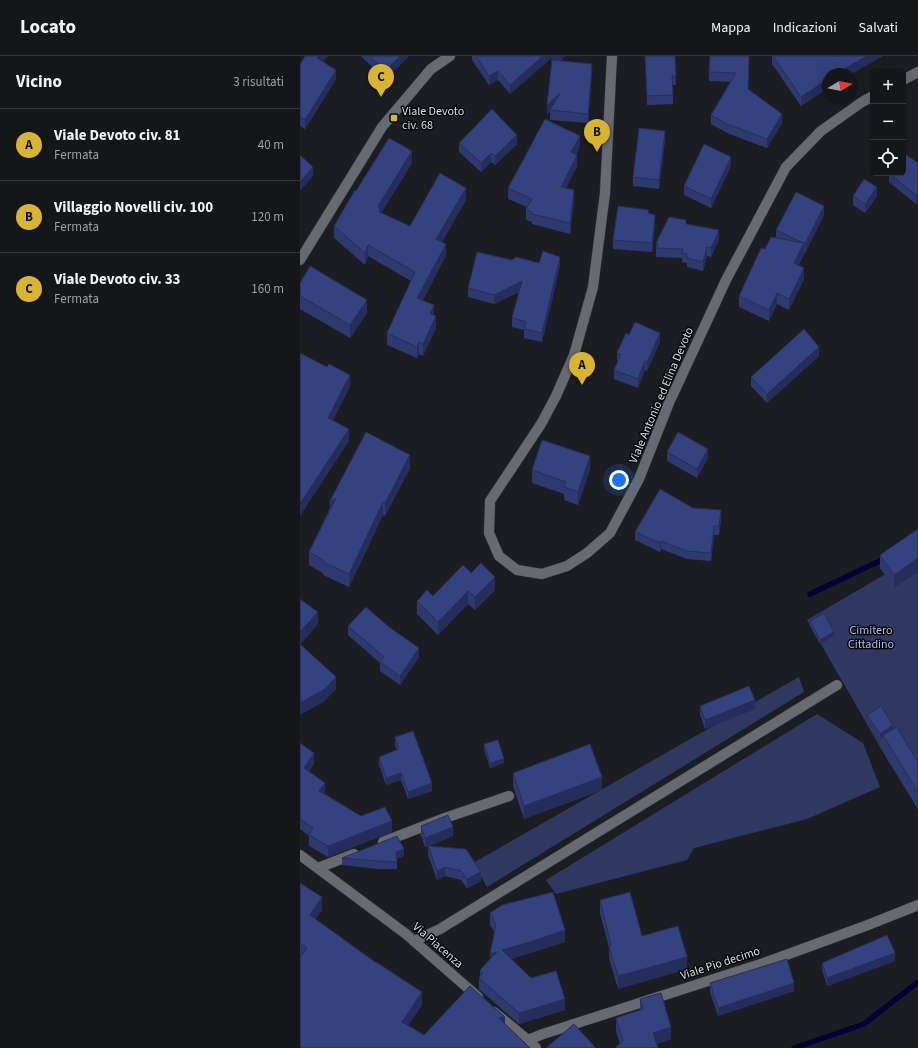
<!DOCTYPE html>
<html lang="it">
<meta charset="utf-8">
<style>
body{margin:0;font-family:"Source Sans 3",sans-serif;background:#222327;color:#f1f3f6}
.controls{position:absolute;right:12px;top:12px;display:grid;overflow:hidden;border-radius:6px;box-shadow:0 4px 16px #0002}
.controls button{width:36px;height:36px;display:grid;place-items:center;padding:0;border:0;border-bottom:1px solid #343539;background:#15161a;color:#f1f3f6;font:20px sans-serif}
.compass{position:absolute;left:522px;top:12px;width:36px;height:36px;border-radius:50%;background:#15161a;box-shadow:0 4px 16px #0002;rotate:80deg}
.you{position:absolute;left:319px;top:424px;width:14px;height:14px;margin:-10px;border:3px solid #fff;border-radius:50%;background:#1a73e8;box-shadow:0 0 0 6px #1a73e833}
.badge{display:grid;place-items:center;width:26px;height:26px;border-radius:50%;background:#d8b434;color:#111;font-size:13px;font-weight:700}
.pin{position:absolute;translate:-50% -33px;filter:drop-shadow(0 1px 2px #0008)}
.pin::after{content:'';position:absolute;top:21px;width:14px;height:12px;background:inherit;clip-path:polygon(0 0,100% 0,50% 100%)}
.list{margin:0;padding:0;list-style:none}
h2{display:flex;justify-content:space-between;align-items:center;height:52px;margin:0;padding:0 16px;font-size:17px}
h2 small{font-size:13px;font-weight:400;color:#9d9fa2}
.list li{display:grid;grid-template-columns:26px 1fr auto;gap:12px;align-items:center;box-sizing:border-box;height:72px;padding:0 16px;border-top:1px solid #343539}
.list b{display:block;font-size:15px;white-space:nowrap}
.list p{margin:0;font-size:13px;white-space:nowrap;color:#9d9fa2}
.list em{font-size:13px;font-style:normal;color:#9d9fa2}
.icon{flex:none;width:22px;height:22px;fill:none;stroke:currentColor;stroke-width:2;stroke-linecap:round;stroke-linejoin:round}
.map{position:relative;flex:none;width:618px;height:992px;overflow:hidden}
header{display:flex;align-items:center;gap:24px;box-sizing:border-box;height:56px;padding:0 20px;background:#15161a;border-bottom:1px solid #343539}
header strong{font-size:19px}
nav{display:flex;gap:22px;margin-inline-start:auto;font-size:14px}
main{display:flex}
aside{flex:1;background:#15161a}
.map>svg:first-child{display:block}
</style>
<header>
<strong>Locato</strong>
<nav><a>Mappa</a><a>Indicazioni</a><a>Salvati</a></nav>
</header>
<main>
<aside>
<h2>Vicino<small>3 risultati</small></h2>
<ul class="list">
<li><span class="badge">A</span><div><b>Viale Devoto civ. 81</b><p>Fermata</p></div><em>40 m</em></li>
<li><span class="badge">B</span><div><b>Villaggio Novelli civ. 100</b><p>Fermata</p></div><em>120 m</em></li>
<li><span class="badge">C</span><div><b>Viale Devoto civ. 33</b><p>Fermata</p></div><em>160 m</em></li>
</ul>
</aside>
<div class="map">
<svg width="618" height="992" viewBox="0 0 618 992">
<rect width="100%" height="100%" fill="#1c1d23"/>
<path fill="#2e3861" d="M618 499V753L583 696 507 564Z
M499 621 504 636 187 831 173 807Z
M517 658 563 687 580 731 507 763 394 792 387 804 256 838 246 824Z"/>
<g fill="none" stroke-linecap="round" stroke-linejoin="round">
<path stroke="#050038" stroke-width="5.5" d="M510 538 586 502
M494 992 564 968 618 926"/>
<defs>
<path id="minor" d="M83 786 145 762 209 740
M18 812 54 798
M114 885 140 873 537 629
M228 984 243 978 464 907 568 869 618 849"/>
<path id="tertiary" d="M312 0 305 137 293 231 274 299 256 340 241 368 190 445 189 477 199 500 217 514 242 518 267 510 287 497 310 477 339 423 369 347 426 224 486 111 521 75 562 46 573 40
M603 24 618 16
M0 204 82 71 131 13 150 0
M0 799 106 878 178 941
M194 956 228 984 236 992"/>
</defs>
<use href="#minor" stroke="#36373b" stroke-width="11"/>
<use href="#tertiary" stroke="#36373b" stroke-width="11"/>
<use href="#minor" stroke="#686a71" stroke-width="10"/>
<use href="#tertiary" stroke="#686a71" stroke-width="10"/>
</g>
<path fill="#2e396e" d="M5 0H28L22 6 36 23 5 73 0 70V9Z
M61 0H109L85 24Z
M172 0H266L259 5 292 17 288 67 250 64V55L247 58V49L252 1 210 38 198 24 189 29 172 4Z
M345 0H375L376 29H373V48L347 49Z
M449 0 448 33 482 67 467 92 427 77 411 68V59L430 26 409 25V16Z
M472 0H583L551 18H528V32L501 50 472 8Z
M365 84 359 133 333 130V121Z
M159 87 217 88 195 109 191 106 181 116 159 96Z
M280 91 276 99 277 110 266 132 274 145 270 178 232 168V166L226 164V153L227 151 208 143V132Z
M112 107 81 157 110 170 166 144 142 186 146 199 123 244 134 259 136 272 123 300 119 298 117 302 87 289V277L111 225 68 200 65 209 34 182V170L56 135Z
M618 107V146L616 148 589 126V117Z
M431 110 411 152 384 139V130Z
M553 140H577L565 157 553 149Z
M524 159 505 197H504V198L499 209 504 223 489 254 477 248 469 265 439 251V240L465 193 476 182V174Z
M355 168 352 196 313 193V184Z
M386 168 419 183 411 201 407 200 403 215 387 211V207L382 206V202L356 201V187Z
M212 204 239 207 260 210 242 286 224 282V274L212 271V262L219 236 194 248 168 241V232Z
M0 227 67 257 50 282 0 253Z
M329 279 360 286 347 315 345 314 338 332 314 323V314L317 306V297Z
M519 300 467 347 451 330V321Z
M367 396 408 402 397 422 367 405Z
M110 412 85 460 83 459 49 531 23 519V517L9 509V496L30 452V445Z
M290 413 278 449 264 444V438L232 427V414Z
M393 452 421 462 419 479H414L411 505 387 503 361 493 360 496 335 484V476Z
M618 473 594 532 580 512V499Z
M171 517 195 534 175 554 168 548 138 579 117 558V545L133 540Z
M510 565 534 580 520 588 510 570Z
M48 570 119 601 100 629 80 615V607L48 579Z
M400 650 455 653 405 673 400 659Z
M567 659 593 673 618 707V753L583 696V680L580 682 567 663Z
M95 681 132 735 108 743 101 724 86 729 79 709V701L97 694 95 689Z
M0 687 14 707 9 716 25 738 61 760 92 776 28 801 9 790V780L0 773Z
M184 688 204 707 190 712 184 693Z
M213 717 302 734 224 763 213 730Z
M121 770 153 780 129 790 181 825 167 832 161 824 145 820 137 824 128 799V790L125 791 121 779Z
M104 800 97 803V813H77L42 809V802Z
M0 827 22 854 15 863 122 949 108 969 124 979 205 968 230 992H0L1 900H0Z
M300 844 342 880 387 913 318 933 309 902V892L300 857Z
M190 857 265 886 230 897 211 903 265 954 219 968 179 933V922L180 920V914L190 903 195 877 190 869Z
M595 905 527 930 522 914V907Z
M410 927 494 935 418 960 410 936Z
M340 943 371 983 357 988H320L316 975V962L340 954Z"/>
<path fill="#252e5a" d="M19 0H28L17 11V2Z
M100 0H109L85 24V15Z
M243 0H253V1L210 38V29Z
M255 0H266L252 11V2Z
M567 0H583L551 18H535Z
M292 8V17L288 67V58Z
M36 14V23L5 73V64Z
M198 15V24L189 29V20Z
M528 23V32L501 50V41Z
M260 37V46L247 58V49Z
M482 58V67L467 92V83Z
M365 75V84L359 133V124Z
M217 79V88L195 109V100Z
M280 80V91L271 107V96Z
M112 95V107L80 159V164L78 150Z
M191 97V106L181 116V107Z
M277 99V110L261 142V131Z
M431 101V110L411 152V143Z
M13 111V120L0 135V126Z
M577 131V140L565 157V148Z
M166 132V144L136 195V183Z
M274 134V145L270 178V167Z
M618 137V146L616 148V139Z
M524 150V159L505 197V188Z
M355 159V168L352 196V187Z
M419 174V183L411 201V192Z
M504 187V198L494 219V207Z
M146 188V199L117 254V242Z
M68 189V200L65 209V197Z
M407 191V200L403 215V206Z
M260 201V210L242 286V277Z
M504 212V223L489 254V243Z
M222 225V234L194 248V239Z
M477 237V248L469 265V254Z
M67 244V257L50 282V269Z
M134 249V261L130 258Z
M136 260V272L123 300V288Z
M360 277V286L347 315V306Z
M119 286V298L117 302V291Z
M519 291V300L467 347V338Z
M345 305V314L338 332V323Z
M50 319V331L28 374V362Z
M49 373V385L0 460V448Z
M408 393V402L397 422V413Z
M110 399V412L85 460V447Z
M290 400V413L278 449V436Z
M36 442 31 458V445Z
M83 446V459L49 531V518Z
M421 454V462L419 479V470Z
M414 470V479L411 505V497Z
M361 485V493L360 496V487Z
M618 502V516L594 532V519Z
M195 521V534L175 554V541Z
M168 535V548L138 579V566Z
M18 556V568L0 589V576Z
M534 576V580L520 588V584Z
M119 592V601L100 629V620Z
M36 621V633L25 645 0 659V647Z
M455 644V653L405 673V664Z
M593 669V674L580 682V678Z
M14 697V707L4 723V712Z
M204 703V707L190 712V707Z
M101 717V724L86 729V722Z
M302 721V734L224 763V750Z
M25 727V738L19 746V735Z
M132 727V735L108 743V736Z
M92 765V776L28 801V790Z
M153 771V780L125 791V782Z
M104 793V800L96 803V796Z
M145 811V820L137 824V815Z
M181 816V825L167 832V823Z
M22 841V854L10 871V859Z
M265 874V886L230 897 202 906V894Z
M197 896 190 909V898Z
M595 897V905L527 930V922Z
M387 901V913L318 933V920Z
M494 927V935L418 960V952Z
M122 936V949L102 978V966Z
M265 943V954L219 968V957Z
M205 961V973L199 962Z
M371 971V983L353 990V977Z"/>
<path fill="#354280" stroke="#252e5a" d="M5 0H19L17 2 36 14 5 64 0 61V9Z
M70 0H100L85 15Z
M176 0H243L210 29 198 15 189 20Z
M345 0H375L376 20H372L373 39 347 40Z
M410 0H449L448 33 482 58 467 83 427 68 411 59 436 17 409 16Z
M473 0H567L535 18H528V23L501 41Z
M252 4 292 8 288 58 250 54 260 37 247 49Z
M192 53 217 79 195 100 191 97 181 107 159 87Z
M245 63 280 80 271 96 277 99 261 131 274 134 270 167 232 158V156L226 153 232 143 208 132Z
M339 72 365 75 359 124 333 121Z
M89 82 112 95 78 150 80 152 79 156 110 170 140 117 166 132 136 183 146 188 117 242 134 249 130 258 136 260 123 288 119 286 117 291 87 277 115 216 68 189 65 197 34 170 55 134 56 135Z
M404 88 431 101 411 143 384 130Z
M605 98 618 107V137L616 139 589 117H603V100Z
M0 99 13 111 0 126Z
M564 123 577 131 565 148 553 140Z
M496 136 524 150 505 188H504V187L501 186 476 174Z
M318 150 349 154 348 157 355 159 352 187 313 184Z
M369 161 386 164V168L419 174 411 192 407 191 403 206 387 202V198L382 197 383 193 356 192 358 188 356 187Z
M471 181 504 187 494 207 504 212 489 243 477 237 469 254 439 240 461 192 465 193Z
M243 195 260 201 242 277 224 273 226 266 212 262 222 225 194 239 168 232 177 196 212 204 216 201 239 207Z
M10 210 67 244 50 269 0 240V227Z
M335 266 360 277 347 306 345 305 338 323 314 314 321 298 317 297 326 277 329 279Z
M504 273 519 291 467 338 451 321Z
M0 297 27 311 29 308 50 319 28 362 49 373 0 448Z
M66 376 110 399 85 447 83 446 49 518 23 506V504L9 496 36 442 31 445H30Z
M378 376 408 393 397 413 367 396Z
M242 384 290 400 278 436 264 431 266 426 232 414Z
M360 433 393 452 421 454 419 470H414L411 497 387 495 361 485 360 487 335 476Z
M618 473V502L594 519 580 499Z
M181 507 195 521 175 541 168 535 138 566 117 545 127 534 133 540 163 509 171 517Z
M0 543 18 556 0 576Z
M66 551 89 571 119 592 100 620 80 606 84 601 48 570Z
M524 557 534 576 520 584 510 565Z
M0 588 36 621 25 633 0 647Z
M449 630 455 644 405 664 400 650Z
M581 650 593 669 580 678 567 659Z
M597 671 618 707V736L583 679Z
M113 675 132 727 108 736 101 717 86 722 79 701 99 693 95 681Z
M198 684 204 703 190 707 184 688Z
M0 687 14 697 4 712 25 727 19 735 61 760 85 751 92 765 28 790 9 779 13 772 0 763Z
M290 688 302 721 224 750 213 717Z
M148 759 153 771 125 782 121 770Z
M97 780 104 793 96 796 97 806 77 805 42 802Z
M128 790 166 793 181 816 167 823 161 815 145 811 137 815Z
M0 827 22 841 10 859 75 906H76L122 936 102 966 124 979 170 930 205 961 199 962 230 992H0V901L7 892 0 887Z
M253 836 265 874 230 886 202 894 231 922 256 915 265 943 219 957 179 922 183 917 180 914 197 896 190 898 196 868 190 857 202 849Z
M330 836 342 880 378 870 387 901 318 920 309 890 311 889 300 844Z
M587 879 595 897 527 922 522 907Z
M487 903 494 927 418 952 410 927Z
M361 937 371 971 353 977 358 992H315L323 985 316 962 343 953 340 943Z
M274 968 296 992H246Z"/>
<rect fill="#d8b434" stroke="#07080a" stroke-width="1.5" x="90" y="58" width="8" height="8" rx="2"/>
<g text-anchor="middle" stroke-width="3" stroke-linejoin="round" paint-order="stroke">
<g font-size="12" fill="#dddee2" stroke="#07080a" text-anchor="start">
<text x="102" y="59">Viale Devoto<tspan x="102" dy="14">civ. 68</tspan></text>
</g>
<g font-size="12" fill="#dddee2" stroke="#07080a">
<text transform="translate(361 339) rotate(-67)" y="4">Viale Antonio ed Elina Devoto</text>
<text transform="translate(138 889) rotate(41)" y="4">Via Piacenza</text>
<text transform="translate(420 907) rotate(-18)" y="4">Viale Pio decimo</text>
</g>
<g font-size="12" fill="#abbbf3" stroke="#07080a">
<text x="571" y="578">Cimitero<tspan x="571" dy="14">Cittadino</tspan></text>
</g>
</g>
</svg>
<div class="controls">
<button>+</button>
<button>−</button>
<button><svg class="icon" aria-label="locate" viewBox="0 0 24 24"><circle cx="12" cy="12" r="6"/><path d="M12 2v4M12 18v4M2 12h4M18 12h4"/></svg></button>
</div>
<svg class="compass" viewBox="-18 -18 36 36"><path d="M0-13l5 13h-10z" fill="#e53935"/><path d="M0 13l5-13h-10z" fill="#9d9fa2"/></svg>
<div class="you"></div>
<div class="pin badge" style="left:282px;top:329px">A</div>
<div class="pin badge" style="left:297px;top:96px">B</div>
<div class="pin badge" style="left:81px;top:41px">C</div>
</div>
</main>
